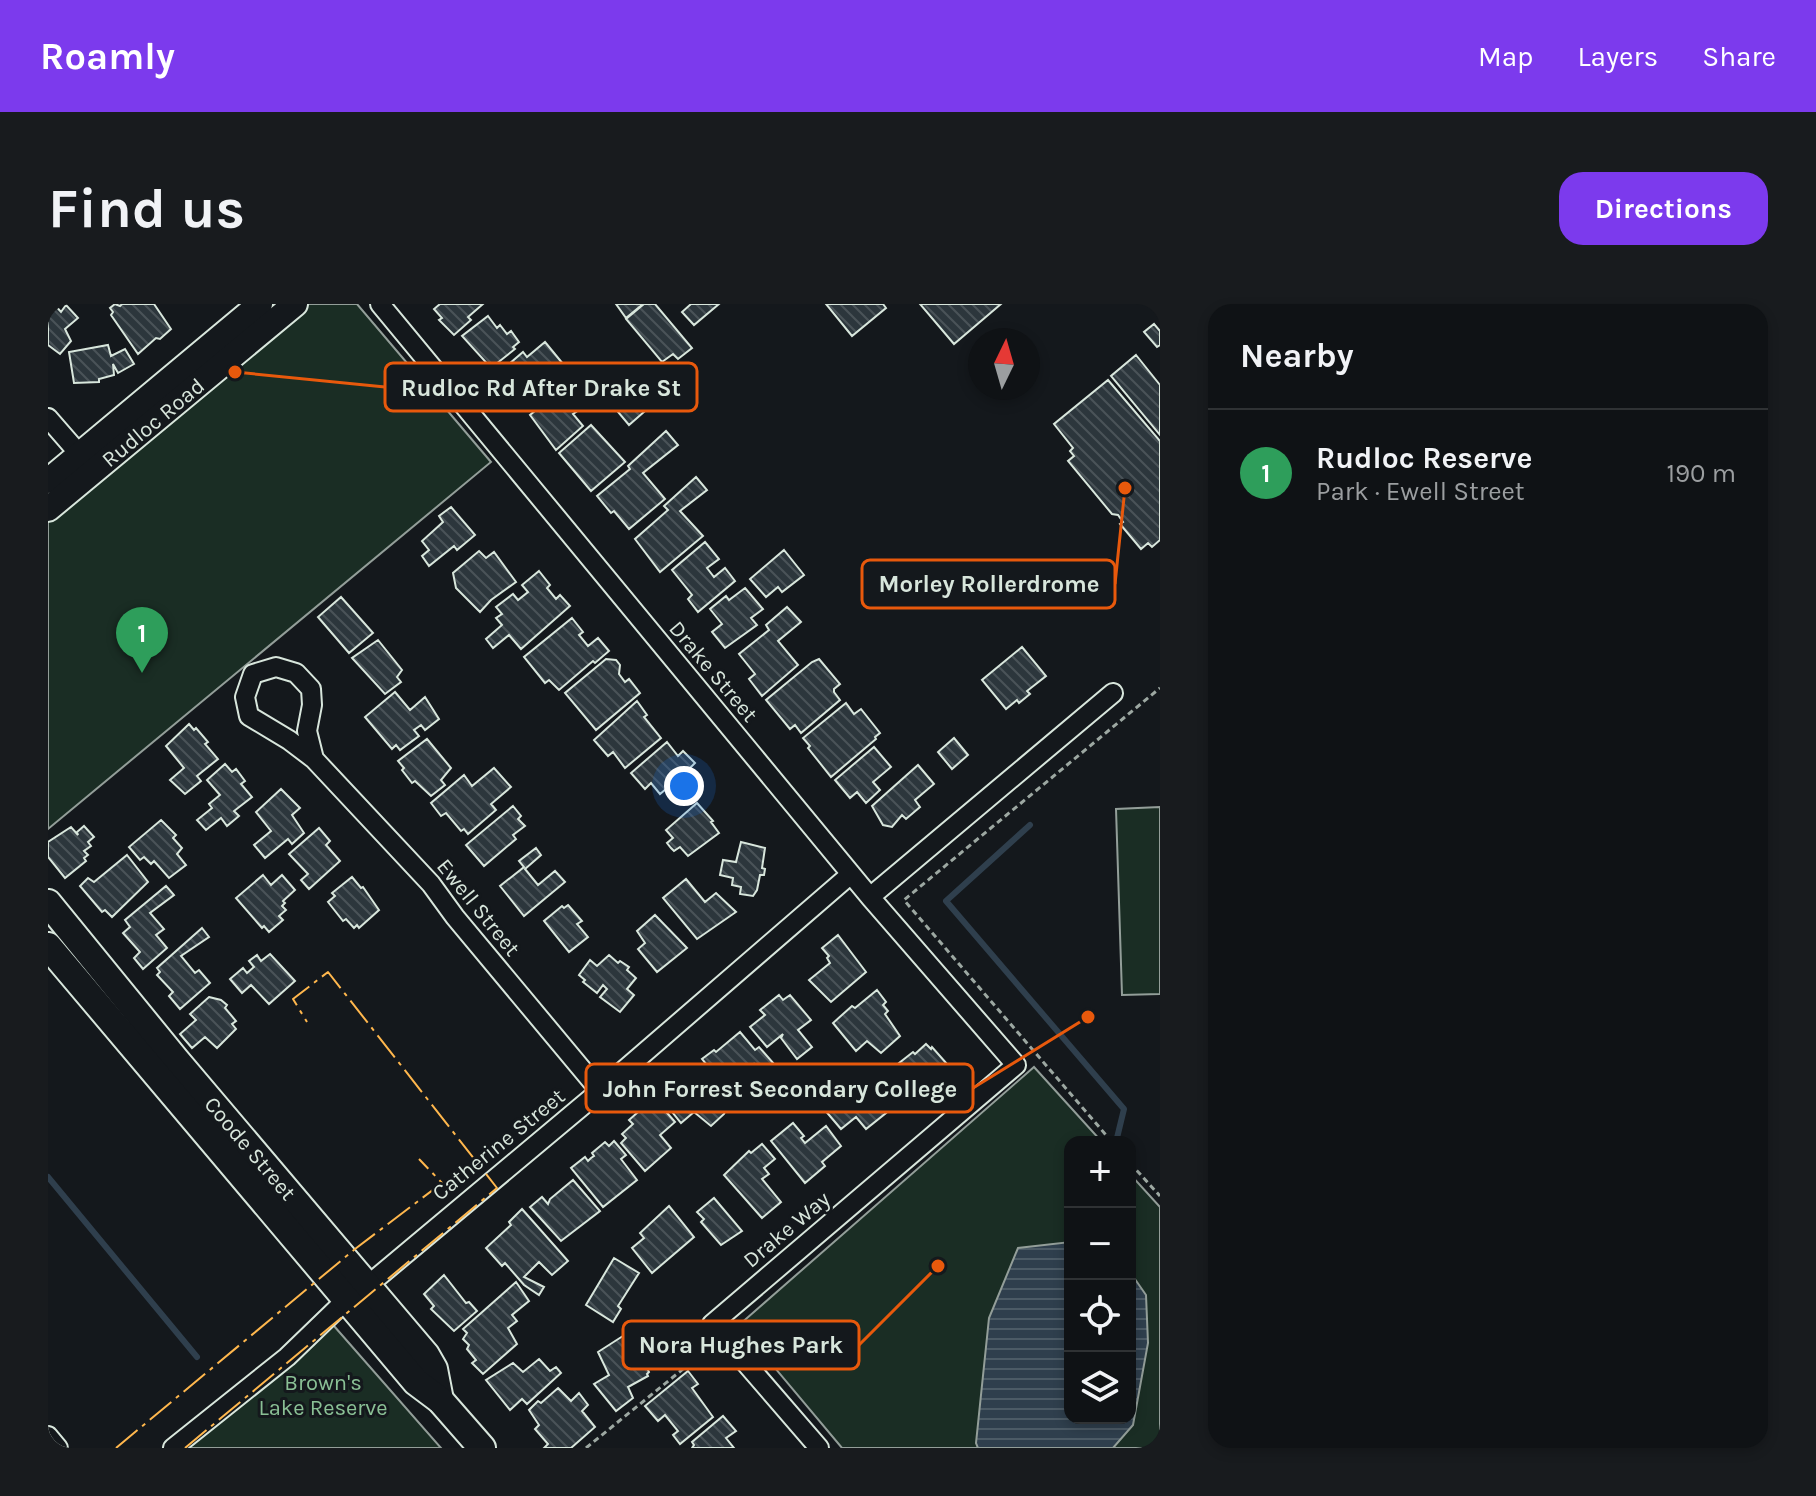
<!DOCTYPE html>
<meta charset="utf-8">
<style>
body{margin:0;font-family:Karla,sans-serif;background:#181b1e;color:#f1f3f6}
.controls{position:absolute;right:24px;bottom:24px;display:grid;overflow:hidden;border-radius:16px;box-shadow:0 4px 12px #0003}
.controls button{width:72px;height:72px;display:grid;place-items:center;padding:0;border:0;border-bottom:2px solid #2f3234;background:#0f1215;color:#f1f3f6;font:40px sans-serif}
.compass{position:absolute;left:920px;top:24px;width:72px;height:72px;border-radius:50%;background:#0f1215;box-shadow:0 4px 12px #0003;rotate:5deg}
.you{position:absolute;left:636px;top:482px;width:28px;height:28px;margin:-20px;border:6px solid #fff;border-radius:50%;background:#1a73e8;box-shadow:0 0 0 12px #1a73e833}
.badge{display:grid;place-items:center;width:52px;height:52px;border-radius:50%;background:#7c3aed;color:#fff;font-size:26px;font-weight:700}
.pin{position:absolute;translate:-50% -66px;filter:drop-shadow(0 2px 4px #0008)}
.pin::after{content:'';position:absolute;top:42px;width:28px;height:24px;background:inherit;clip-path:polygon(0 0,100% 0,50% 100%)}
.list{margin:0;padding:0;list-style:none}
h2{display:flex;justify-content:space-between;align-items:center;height:104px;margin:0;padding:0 32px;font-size:34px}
h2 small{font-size:26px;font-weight:400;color:#9b9ea0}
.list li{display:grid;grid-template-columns:52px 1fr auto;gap:24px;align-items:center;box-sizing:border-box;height:128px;padding:0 32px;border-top:2px solid #2f3234}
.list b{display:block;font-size:30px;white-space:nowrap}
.list p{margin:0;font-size:26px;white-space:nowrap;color:#9b9ea0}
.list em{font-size:26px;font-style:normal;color:#9b9ea0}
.icon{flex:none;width:44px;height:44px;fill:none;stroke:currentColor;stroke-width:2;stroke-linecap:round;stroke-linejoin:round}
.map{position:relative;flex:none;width:1112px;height:1144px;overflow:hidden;border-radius:24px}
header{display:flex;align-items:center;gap:48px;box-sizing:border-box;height:112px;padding:0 40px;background:#7c3aed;color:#fff}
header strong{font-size:38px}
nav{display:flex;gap:44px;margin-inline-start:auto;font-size:28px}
.intro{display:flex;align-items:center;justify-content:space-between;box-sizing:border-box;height:192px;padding:0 48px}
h1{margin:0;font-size:56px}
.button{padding:20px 36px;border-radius:24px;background:#7c3aed;color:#fff;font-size:28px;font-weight:700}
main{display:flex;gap:48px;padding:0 48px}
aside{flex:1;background:#0f1215;border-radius:24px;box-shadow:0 4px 12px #0003}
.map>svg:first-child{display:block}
</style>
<header>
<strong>Roamly</strong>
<nav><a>Map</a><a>Layers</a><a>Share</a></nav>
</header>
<div class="intro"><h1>Find us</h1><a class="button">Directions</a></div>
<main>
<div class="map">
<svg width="1112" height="1144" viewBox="0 0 1112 1144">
<defs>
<pattern id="water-rules" width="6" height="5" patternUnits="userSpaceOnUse" patternTransform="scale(2)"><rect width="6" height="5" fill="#2f3f4d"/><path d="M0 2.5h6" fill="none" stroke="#4c5b66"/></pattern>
<pattern id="building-back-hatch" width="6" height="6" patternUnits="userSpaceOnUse" patternTransform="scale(2)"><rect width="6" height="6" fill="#2c363c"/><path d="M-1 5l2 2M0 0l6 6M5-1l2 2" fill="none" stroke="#4a5358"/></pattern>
</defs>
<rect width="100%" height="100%" fill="#14181c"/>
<path fill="#1a2d24" stroke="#939e99" stroke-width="2" d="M253 0H309L443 158 0 525V212Z
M1112 503V690L1074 691 1068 505Z
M986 763 1054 838H1022V1114H1082V870L1112 903V1144H794L691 1021Z
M279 1014 393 1144H125Z"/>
<path fill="url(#water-rules)" stroke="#939e99" stroke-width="2" d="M1022 938V1114H1082V968L1098 991 1100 1039 1085 1121 1065 1144H930L928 1139 941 1014 970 944Z"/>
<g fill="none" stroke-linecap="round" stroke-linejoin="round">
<path stroke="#2f3f4d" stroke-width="6" d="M982 521 898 597 1076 805 1068 838
M0 873 149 1053"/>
</g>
<path fill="url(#building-back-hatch)" stroke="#d8e6dc" stroke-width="2" d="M0 0H6L13 8 18 1 30 14 17 25 23 37 12 50 0 41Z
M67 0 72 2 74 0H106L123 25 112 35 108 34 90 50 63 11 65 8 62 4Z
M392 0H435L420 13 423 16 406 31 391 16 394 14 386 5Z
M568 0H595L578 14Z
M596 0H607L644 44 630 55 625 50 614 58 578 15Z
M643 0H671L646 21 634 8Z
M778 0H835L838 4 804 32Z
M872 0H953L906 40Z
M440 12 449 24 452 21 459 30 463 27 471 38 465 43 467 45 443 64 414 32Z
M1106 20 1112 27V41L1109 43 1096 28Z
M497 38 520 66 482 99 471 87 468 89 463 83 457 77 460 74 454 66 475 48 479 53Z
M60 41 63 52 77 45 86 60 70 69 65 60 66 71 51 75V78L26 79 21 48Z
M1088 51 1112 81V131L1063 72Z
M597 76 612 94 581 121 565 102Z
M1060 76 1112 137V236L1104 243 1100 239 1093 245 1072 220 1075 218 1070 211 1064 210 1020 157 1026 152 1022 147 1025 144 1006 120Z
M508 90 511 95 515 92 521 100 528 108 525 110 535 122 508 146 482 111Z
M543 121 577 158 543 187 511 149Z
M618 127 630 141 595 169 617 195 581 225 566 207 563 209 549 192 582 165 580 162Z
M648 173 659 186 632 207 655 232 612 268 587 235 620 206 616 202Z
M403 203 427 231 409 246 406 242 381 262 374 252 381 246 374 237 395 218 391 212Z
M657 238 671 255 659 264 666 273 677 264 687 277 650 308 640 295 644 291 624 266Z
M736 246 756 271 734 288 730 283 718 293 702 275Z
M431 247 438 254 446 248 468 278 443 296 432 308 408 284 405 269Z
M491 267 502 281 499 284 508 295 512 291 522 302 473 345 461 331 445 344 438 335 454 321 448 314 454 310 448 303 465 290 470 296 480 288 474 281Z
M697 284 715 305 703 314 709 321 677 344 664 328 674 320 662 305 678 292 681 296Z
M293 293 325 329 301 349 270 313Z
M739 303 753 318 730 337 750 361 714 392 701 375 707 370 691 350 721 326 718 321Z
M524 314 535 328 531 331 540 342 550 334 561 347 547 359 545 357 511 386 501 376 497 379 476 353Z
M330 336 354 366 349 373 353 378 337 390 304 354Z
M974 343 998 372 979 387 982 390 971 399 969 396 958 405 934 376Z
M558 355 568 356 572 361 571 370 577 378 581 375 592 389 548 426 517 389Z
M771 355 792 380 786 385V388L792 396 753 429 747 421 742 425 718 396 764 358Z
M347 388 362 406 377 393 391 415 377 426 373 421 366 426 371 432 352 446 348 441 344 445 317 413Z
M589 397 599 411 596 413 613 434 577 464 565 448 560 452 546 436Z
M798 399 806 410 813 405 832 429 827 433 828 435 783 473 760 444 762 442 755 434Z
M141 420 146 426 148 424 160 438 157 440 170 455 149 472 153 477 137 490 122 476 136 464 118 442Z
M906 434 920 451 904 465 890 448Z
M379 435 403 464 393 476 397 481 383 492 367 477 364 479 354 466 356 464 350 457Z
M619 438 630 452 635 447 647 459 635 471 639 477 630 485 624 480 612 490 603 479 597 485 583 469Z
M826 443 843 463 825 478 832 486 818 499 809 488 802 494 787 476Z
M177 460 184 468 188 465 197 477 193 480 204 493 186 507 191 512 179 522 173 514 158 526 149 516 164 504 161 500 172 491 159 476Z
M870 461 886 480 867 496 872 503 858 515 854 511 844 523 835 521 824 502Z
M446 464 463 483 443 500 448 506 420 530 416 525 413 527 398 509 393 512 383 499 416 471 424 482Z
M233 485 252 504 244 511 256 529 244 540 240 535 217 554 206 541 223 527 208 508Z
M649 499 665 517 663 518 671 529 640 552 632 543 626 547 623 544 619 539 625 534 618 526Z
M465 502 473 512 470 515 477 522 465 531 468 535 436 562 418 541Z
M113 516 128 531 125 534 134 544 129 550 138 561 121 574 106 557 103 560 96 553 92 556 81 543Z
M36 522 46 533 40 538 43 542 36 547 40 551 36 554 38 557 17 574 0 553V538L23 523 30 531 29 528Z
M271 524 282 537 278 541 292 557 261 585 253 576 260 570 241 550Z
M693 538 717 544 714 564 717 565 716 571H712L709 586 705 592 692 590 693 583 684 581 685 574 672 571 675 556 688 558Z
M488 544 493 551 477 565 490 581 507 567 517 578 476 612 452 582 476 563 471 557Z
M79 551 100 578 64 613 57 606 54 608 32 582 40 574 46 578Z
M215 571 223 581 234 571 247 586 235 597 237 599 234 602 238 606 231 612 235 616 221 628 216 622 214 624 188 594Z
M304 573 313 584 315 583 331 606 311 624 309 621 306 624 298 615 295 617 280 598 287 592 284 589Z
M638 575 657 598 668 589 688 608 649 635 615 594Z
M118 582 126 591 102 609 116 625 108 631 119 644 95 665 86 654 92 648 75 629 82 623 77 616Z
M520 601 534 617 529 620 540 633 521 648 496 617 514 602 516 604Z
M607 611 639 644 609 668 590 645 597 639 589 627Z
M154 624 161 633 133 652 147 669 151 666 162 679 132 705 121 692 125 688 109 671 112 668 109 664Z
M790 631 818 668 783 698 761 676 782 659 779 654 781 652 774 644Z
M222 650 247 677 221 700 203 681 194 689 182 675 195 664 199 669 206 663 201 657 209 651 213 657Z
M561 651 570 659 572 657 581 663 579 666 588 674 579 685 586 691 572 708 552 693 559 685 555 681 549 689 535 678 537 676 531 671 542 656 549 662Z
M829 686 838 698 835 701 840 707 837 710 852 732 833 749 819 737 808 747 785 719 804 702 807 704Z
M731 691 735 696 742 691 763 716 750 726 764 743 749 755 733 734 735 730 719 743 702 723 717 711 712 706Z
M161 693 173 696 179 701 177 704 188 717 184 720 188 725 169 744 157 733 144 744 132 730 148 716 142 710Z
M692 728 707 746 711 743 727 761 715 770 706 760 689 774 683 767 671 776 654 755 666 746 668 748Z
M878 740 883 745 884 743 906 768 867 800 865 796 854 804 839 786 849 776 841 767 865 748 867 750Z
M656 768 671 786 664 791 678 806 676 810 663 822 646 808 633 819 621 804 633 793 627 784 646 769 650 773Z
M804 768 838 809 818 825 808 813 793 825 770 798Z
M606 794 627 818 612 831 623 844 597 867 573 839 578 834 574 830 585 820 581 816Z
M745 819 756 832 753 834 757 839 778 822 793 842 774 858 777 862 757 879 723 837Z
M566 837 578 851 573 855 589 876 555 903 523 864 537 853 540 857 543 854 546 852 544 849 557 838 561 842Z
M714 840 727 855 716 864 721 870 714 875 733 898 714 914 676 871 701 847 703 849Z
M525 876 552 907 513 937 482 903 494 893 500 900 502 895Z
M666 894 694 927 673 941 653 918 656 915 649 908Z
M621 902 646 933 604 969 584 944 596 934 592 929Z
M474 905 520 957 504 971 491 958 476 973 496 983 491 991 476 981 457 959 454 962 438 944 463 921 461 918Z
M566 954 591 969 570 1002 573 1005 565 1018 538 1001Z
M396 971 418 999 421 998 429 1007 406 1027 383 1005 386 1002 376 990Z
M468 978 481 997 464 1011 469 1017 460 1024 469 1040 435 1070 424 1059 428 1056 419 1045 421 1041 415 1035 419 1029 415 1025Z
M578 1030 580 1033 582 1032 601 1068 599 1070 600 1072 580 1083 585 1094 568 1107 546 1080 561 1071 550 1048Z
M491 1055 502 1067 508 1063 513 1069 479 1100 474 1095 462 1106 438 1076 465 1059 475 1068Z
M640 1067 650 1080 644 1084 665 1113 632 1140 625 1131 630 1127 617 1111 610 1117 597 1102Z
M510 1084 523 1097 531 1089 540 1101 534 1107 547 1123 523 1144H496L500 1140 487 1125 491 1121 481 1106 490 1097 493 1099Z
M675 1112 688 1127 678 1134 686 1144H644L646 1141 644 1138Z"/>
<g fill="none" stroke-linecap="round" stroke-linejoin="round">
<defs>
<path id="street" d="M332 0 822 593 968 761 664 1020 771 1144
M0 114 40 160
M266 455 259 427 264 401 263 385 248 369 228 363 205 370 197 393 201 412 241 436 266 455 383 580 407 613 552 787
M822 593 1065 389
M0 1132 10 1144
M125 1144 239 1053 297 997 319 982 552 787 803 570"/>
<g id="secondary">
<path d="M0 177 212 0"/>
<path id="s1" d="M0 205 247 0"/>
</g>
<g id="primary">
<path id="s2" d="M0 599 128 756 378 1051 386 1065 392 1096"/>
<path d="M0 642 368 1078 392 1096 434 1144"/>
</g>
</defs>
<use href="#street" stroke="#d8e6dc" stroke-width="22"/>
<use href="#secondary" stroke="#d8e6dc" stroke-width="28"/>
<use href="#primary" stroke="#d8e6dc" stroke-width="30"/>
<path stroke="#9da8a2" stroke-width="3" stroke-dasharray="6 4" stroke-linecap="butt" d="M1064 838 856 596 1112 384
M1082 859 1112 892
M538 1144 662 1043"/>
<use href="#street" stroke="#14181c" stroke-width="18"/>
<use href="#secondary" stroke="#14181c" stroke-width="24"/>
<use href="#primary" stroke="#14181c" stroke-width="26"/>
<path stroke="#ffb74d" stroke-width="2" stroke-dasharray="28 6 4 6" stroke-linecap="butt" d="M68 1144 307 945 394 879 371 855
M137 1144 449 884 280 668 245 695 259 718"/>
</g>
<g text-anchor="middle" stroke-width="6" stroke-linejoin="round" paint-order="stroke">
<g font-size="22" fill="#d8e6dc" stroke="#14181c">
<text dy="8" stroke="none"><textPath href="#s1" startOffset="136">Rudloc Road</textPath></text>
<text transform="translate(666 367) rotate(50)" y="8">Drake Street</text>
<text transform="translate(431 603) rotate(51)" y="8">Ewell Street</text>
<text transform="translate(450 840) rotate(-39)" y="8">Catherine Street</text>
<text dy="8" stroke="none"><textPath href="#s2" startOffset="318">Coode Street</textPath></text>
<text transform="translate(738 925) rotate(-40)" y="8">Drake Way</text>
</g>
<g font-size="22" fill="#8ac095" stroke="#14181c">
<text x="275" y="1086">Brown's<tspan x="275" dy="25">Lake Reserve</tspan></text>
</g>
</g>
<path fill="none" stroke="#e8590c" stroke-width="3" d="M187 68L337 83M1077 184L1067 280M1040 713L925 784M890 962L811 1041"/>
<g fill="#e8590c" stroke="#14181c" stroke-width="3">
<circle cx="187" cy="68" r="8"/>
<circle cx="1077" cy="184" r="8"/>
<circle cx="1040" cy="713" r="8"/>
<circle cx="890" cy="962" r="8"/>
</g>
<g fill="#14181c" stroke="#e8590c" stroke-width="3">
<rect x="337" y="59" width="312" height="48" rx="8"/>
<rect x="814" y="256" width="253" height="48" rx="8"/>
<rect x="538" y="760" width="387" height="48" rx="8"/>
<rect x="575" y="1017" width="236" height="48" rx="8"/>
</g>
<g font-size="24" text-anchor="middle" font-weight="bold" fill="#d8e6dc">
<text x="493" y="92">Rudloc Rd After Drake St</text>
<text x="941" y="288">Morley Rollerdrome</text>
<text x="732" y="793">John Forrest Secondary College</text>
<text x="693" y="1049">Nora Hughes Park</text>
</g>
</svg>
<div class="controls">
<button>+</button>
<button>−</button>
<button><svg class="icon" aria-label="locate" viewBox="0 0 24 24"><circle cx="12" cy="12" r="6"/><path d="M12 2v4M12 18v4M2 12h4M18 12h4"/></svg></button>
<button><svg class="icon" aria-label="layers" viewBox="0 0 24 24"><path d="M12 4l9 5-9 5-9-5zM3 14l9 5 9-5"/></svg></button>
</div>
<svg class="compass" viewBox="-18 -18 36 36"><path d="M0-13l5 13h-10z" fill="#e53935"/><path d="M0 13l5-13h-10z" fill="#9b9ea0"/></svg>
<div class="you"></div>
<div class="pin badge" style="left:94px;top:369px;background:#2e9e5b">1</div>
</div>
<aside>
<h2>Nearby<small></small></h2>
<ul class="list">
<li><span class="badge" style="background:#2e9e5b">1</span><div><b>Rudloc Reserve</b><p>Park · Ewell Street</p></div><em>190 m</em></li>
</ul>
</aside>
</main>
